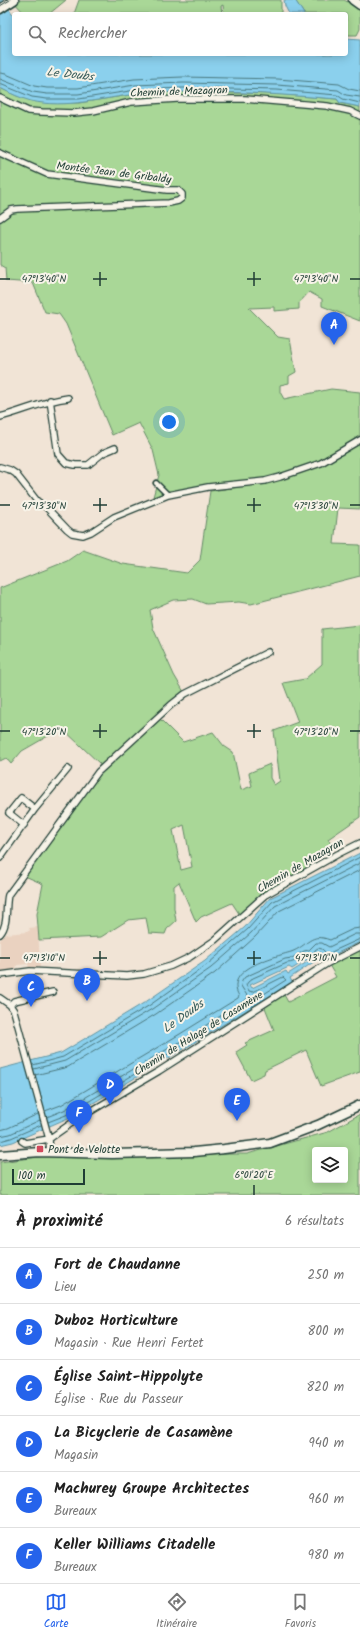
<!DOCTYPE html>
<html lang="fr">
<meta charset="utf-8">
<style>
body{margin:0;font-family:Kalam,sans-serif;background:#f6f6f6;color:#222}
.controls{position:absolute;right:12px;bottom:12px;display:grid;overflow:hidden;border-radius:4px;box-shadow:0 2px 10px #0003}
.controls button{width:36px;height:36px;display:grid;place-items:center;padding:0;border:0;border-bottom:1px solid #e0e0e0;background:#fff;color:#222;font:20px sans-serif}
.scale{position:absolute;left:12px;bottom:10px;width:73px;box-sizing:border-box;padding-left:4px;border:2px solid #1f3d34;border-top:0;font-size:11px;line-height:14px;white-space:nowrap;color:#1f3d34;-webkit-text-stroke:3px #f7f3e8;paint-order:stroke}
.you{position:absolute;left:169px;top:422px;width:14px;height:14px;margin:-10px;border:3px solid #fff;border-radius:50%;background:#1a73e8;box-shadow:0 0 0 6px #1a73e833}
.badge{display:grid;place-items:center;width:26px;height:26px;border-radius:50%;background:#2563eb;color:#fff;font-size:13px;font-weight:700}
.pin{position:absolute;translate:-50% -33px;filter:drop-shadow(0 1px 2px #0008)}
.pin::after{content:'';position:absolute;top:21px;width:14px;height:12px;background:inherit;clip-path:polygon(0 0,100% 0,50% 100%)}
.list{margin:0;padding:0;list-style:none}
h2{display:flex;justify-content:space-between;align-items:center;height:52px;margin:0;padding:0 16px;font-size:17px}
h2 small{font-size:13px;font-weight:400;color:#767676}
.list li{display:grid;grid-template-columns:26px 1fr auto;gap:12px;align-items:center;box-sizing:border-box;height:56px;padding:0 16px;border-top:1px solid #e0e0e0}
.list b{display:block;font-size:15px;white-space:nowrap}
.list p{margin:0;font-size:13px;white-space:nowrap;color:#767676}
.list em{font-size:13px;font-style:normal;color:#767676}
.icon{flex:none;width:22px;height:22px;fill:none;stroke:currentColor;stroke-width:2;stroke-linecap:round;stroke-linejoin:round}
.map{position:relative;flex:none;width:360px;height:1195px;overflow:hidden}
.search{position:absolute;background:#fff;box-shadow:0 2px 10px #0003;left:12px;right:12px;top:12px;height:44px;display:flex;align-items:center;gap:10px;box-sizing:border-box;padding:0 14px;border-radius:4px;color:#767676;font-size:15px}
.sheet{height:388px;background:#fff}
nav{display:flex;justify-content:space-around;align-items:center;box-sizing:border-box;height:56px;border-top:1px solid #e0e0e0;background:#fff;font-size:11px;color:#767676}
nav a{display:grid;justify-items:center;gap:2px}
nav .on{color:#2563eb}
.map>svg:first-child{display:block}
</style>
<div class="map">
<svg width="360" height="1195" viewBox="0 0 360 1195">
<rect width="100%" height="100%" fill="#f1e4d6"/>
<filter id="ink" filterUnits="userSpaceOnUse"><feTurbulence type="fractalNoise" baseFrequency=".025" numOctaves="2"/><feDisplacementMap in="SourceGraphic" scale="8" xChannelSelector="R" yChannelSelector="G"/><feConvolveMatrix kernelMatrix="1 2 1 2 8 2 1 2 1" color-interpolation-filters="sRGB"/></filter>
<g filter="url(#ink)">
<path fill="#ead2c0" d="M38 927 40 967 29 969 28 964 17 965 15 971 0 972V940L6 934 27 932 30 930 29 928Z"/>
<path fill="#a9d797" stroke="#648a66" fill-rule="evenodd" d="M12 0H66L49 14H25Z
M79 0H281V13L277 14H224L223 5 221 6 222 14H74Z
M295 0H344L360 8V29L357 35H346V14H304Z
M0 88 17 96 46 103H79L136 94 183 92 276 94 337 99 340 103 360 107V321L322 306V299L309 292 299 303V309L274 311V307L249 308 278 337 290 339 296 372 289 376V383L280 385V392L284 399 331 389 360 392V435L321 463 265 481 171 492 153 497 159 475 153 450 139 423 112 435 66 324 59 314 45 312 33 283 6 281 5 268 0 265Z
M360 443V509L338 508 334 544 360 545V576L251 604 239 602 206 604 193 599 173 600 150 610 153 628 174 675 184 692 157 716 183 742 213 732 224 746 233 752 241 790 252 786 249 773 270 764V778L274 785 280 781 274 731 298 722 283 683 305 679 322 664V629L360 625V817L328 839 334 848 315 859 314 864 264 893 240 915 232 903 201 917 196 922 179 882 174 886V908L176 921 167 929 165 934 149 933 146 918 128 920 101 937 39 940 37 914 43 884 25 876 76 805 100 764 62 728 22 751 11 764 6 758 0 761V588L67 561 83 550 123 564 187 573 200 560 210 491 268 483 323 465ZM184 825 192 867 181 870 173 830Z
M360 950V1072L321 1086 306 1050 265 1070 264 1074 251 1080 236 1052 247 1045 245 1043 274 1030 264 1005 283 993 288 1002 336 977 329 965Z
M360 1114V1195H0V1162L54 1155 247 1154 328 1132ZM315 1150H345V1180H315Z"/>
<path fill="#8bd0ed" stroke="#6095a3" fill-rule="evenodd" d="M0 0H3L14 16V54H346V39L360 40V107L340 103 337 99C286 95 234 91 182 92 167 92 152 93 137 94 102 98 66 109 31 101 20 98 10 93 0 88Z
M284 0H295L304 14H289L285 6Z
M360 853V942L325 959 323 957H321L290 978 292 982 187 1047 68 1118 13 1142 0 1145V1069L61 1053 147 1001 205 961 245 927 270 898ZM319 952 321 953 320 954 288 974 286 971 252 988 250 985 289 967 292 969Z"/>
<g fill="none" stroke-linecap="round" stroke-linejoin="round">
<path stroke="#4a787e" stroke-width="1" d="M0 73 6 74 34 86 47 88H78L134 79 183 77 278 79 339 84 349 89 360 91
M0 79 33 92 47 94H78L135 85 183 83 277 85 338 90 346 95 360 97
M0 84 32 97 47 99H79L136 90 183 88 277 90 337 95 343 99 360 103
M33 1065 63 1057 150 1005 208 964 248 929 272 902 360 857
M34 1069 65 1061 152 1009 211 968 251 933 275 906 360 863
M35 1075 68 1067 156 1014 215 973 255 937 279 911 360 870
M45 1111 61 1105 180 1034 238 998 239 996C223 969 274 957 291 952 308 946 310 932 330 940L353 929 360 928
M47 1117 64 1110 183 1040 247 999 248 997 241 986 242 981 245 977 285 959 292 958 304 951 309 950 316 943H322L329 947 355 934H360
M48 1122 66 1115 185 1044 286 980 283 977 253 992 249 991 246 985 248 982 253 978 287 963C297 963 303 954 313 956L315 950 318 948 322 949 327 954 360 939
M0 1130 8 1128 38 1114
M0 1136 10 1134 40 1120
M0 1141 11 1138 41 1125"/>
<defs>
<path id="pedestrian" d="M156 483 168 495"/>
<path id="minor" d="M0 98 28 111 42 112 74 113 93 111 131 102 177 99H245L327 106 350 111 360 116
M0 153 47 174 167 190H178L182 194V198L178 201 169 203 17 209 11 210 0 218
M50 400 58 454 66 463 75 465H88L103 453 115 448
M0 417C24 411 43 401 68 398
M0 467 10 470 16 474 37 501 46 507 67 529 72 533 83 535 91 532 114 517 168 495 208 487 265 481 280 477 321 463 360 440
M24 825 9 813 21 798 35 809
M0 858 35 809 68 769
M0 934C9 924 5 907 8 895L98 772 171 705 185 694 268 652
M0 975 30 971 127 976 144 974 171 966 190 957 215 940 265 895 338 854 360 843
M0 998 10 1005 14 1011 49 1139 50 1153
M10 1005 14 1001 53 992
M22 1141 25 1143 49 1139 76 1120 159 1071 328 963 360 947"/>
<path id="secondary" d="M353 0 360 5
M0 9 14 0
M0 1155 40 1152 112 1154 194 1152 224 1149 270 1143 318 1125 360 1105"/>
</defs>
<use href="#pedestrian" stroke="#1f3d34" stroke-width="7"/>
<use href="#minor" stroke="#1f3d34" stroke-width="8"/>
<use href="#secondary" stroke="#1f3d34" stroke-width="11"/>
<use href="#pedestrian" stroke="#f7f3e8" stroke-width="4"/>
<use href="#minor" stroke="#f7f3e8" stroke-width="5.5"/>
<use href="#secondary" stroke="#f7f3e8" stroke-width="8"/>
<path stroke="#1f3d34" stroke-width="1" d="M0 6 10 0"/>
</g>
</g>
<path fill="none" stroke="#1f3d34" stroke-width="1.5" d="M100 272V286M254 272V286M0 279H10M93 279H107M247 279H261M350 279H360M100 498V512M254 498V512M0 505H10M93 505H107M247 505H261M350 505H360M100 724V738M254 724V738M0 731H10M93 731H107M247 731H261M350 731H360M100 951V965M254 951V965M0 958H10M93 958H107M247 958H261M350 958H360M254 1185V1195"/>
<rect fill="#d1495b" stroke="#f7f3e8" stroke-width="1.5" x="36" y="1145" width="8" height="8" rx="2"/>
<g text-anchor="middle" stroke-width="4" stroke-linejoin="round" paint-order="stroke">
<g font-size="11" fill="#1f3d34" stroke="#f7f3e8">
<text transform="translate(179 91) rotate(-2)" y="4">Chemin de Mazagran</text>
<text transform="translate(114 172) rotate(7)" y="4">Montée Jean de Gribaldy</text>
<text transform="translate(300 865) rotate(-30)" y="4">Chemin de Mazagran</text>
<text transform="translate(198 1033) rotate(-32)" y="4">Chemin de Halage de Casamène</text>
</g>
<g font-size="11" fill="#1f3d34" stroke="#f7f3e8" text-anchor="start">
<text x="48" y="1153">Pont de Velotte</text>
</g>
<g font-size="12" font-style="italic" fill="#355a59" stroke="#f7f3e8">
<text transform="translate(70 74) rotate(6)" y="4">Le Doubs</text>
<text transform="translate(183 1016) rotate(-36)" y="4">Le Doubs</text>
</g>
</g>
<g font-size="10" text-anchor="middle" fill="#1f3d34" stroke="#f7f3e8" stroke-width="4" stroke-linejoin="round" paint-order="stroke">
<text x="44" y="282">47°13'40"N</text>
<text x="316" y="282">47°13'40"N</text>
<text x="44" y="509">47°13'30"N</text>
<text x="316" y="509">47°13'30"N</text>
<text x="44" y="735">47°13'20"N</text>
<text x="316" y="735">47°13'20"N</text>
<text x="44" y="961">47°13'10"N</text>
<text x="316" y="961">47°13'10"N</text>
<text x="254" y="1178">6°01'20"E</text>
</g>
</svg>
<div class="controls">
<button><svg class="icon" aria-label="layers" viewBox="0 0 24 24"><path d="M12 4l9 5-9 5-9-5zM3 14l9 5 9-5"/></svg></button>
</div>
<div class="scale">100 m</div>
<div class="you"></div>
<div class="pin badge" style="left:334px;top:345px">A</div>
<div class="pin badge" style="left:87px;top:1001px">B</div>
<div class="pin badge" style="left:31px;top:1007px">C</div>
<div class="pin badge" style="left:110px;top:1105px">D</div>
<div class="pin badge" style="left:237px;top:1121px">E</div>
<div class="pin badge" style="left:79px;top:1133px">F</div>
<div class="search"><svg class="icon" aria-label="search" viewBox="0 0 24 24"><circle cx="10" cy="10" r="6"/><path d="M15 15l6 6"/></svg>Rechercher</div>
</div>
<section class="sheet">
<h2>À proximité<small>6 résultats</small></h2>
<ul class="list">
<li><span class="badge">A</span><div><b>Fort de Chaudanne</b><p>Lieu</p></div><em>250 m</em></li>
<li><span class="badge">B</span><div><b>Duboz Horticulture</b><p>Magasin · Rue Henri Fertet</p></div><em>800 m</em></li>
<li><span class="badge">C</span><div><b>Église Saint-Hippolyte</b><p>Église · Rue du Passeur</p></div><em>820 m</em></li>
<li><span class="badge">D</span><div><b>La Bicyclerie de Casamène</b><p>Magasin</p></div><em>940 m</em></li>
<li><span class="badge">E</span><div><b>Machurey Groupe Architectes</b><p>Bureaux</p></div><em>960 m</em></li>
<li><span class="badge">F</span><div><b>Keller Williams Citadelle</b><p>Bureaux</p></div><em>980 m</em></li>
</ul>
</section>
<nav>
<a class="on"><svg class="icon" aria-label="map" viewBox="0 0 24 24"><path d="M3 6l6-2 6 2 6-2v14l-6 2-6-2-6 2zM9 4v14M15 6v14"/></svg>Carte</a>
<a><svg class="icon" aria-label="directions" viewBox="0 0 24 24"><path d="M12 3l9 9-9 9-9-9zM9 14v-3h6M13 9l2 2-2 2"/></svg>Itinéraire</a>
<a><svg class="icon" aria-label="saved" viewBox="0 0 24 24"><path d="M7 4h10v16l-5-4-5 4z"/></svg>Favoris</a>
</nav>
